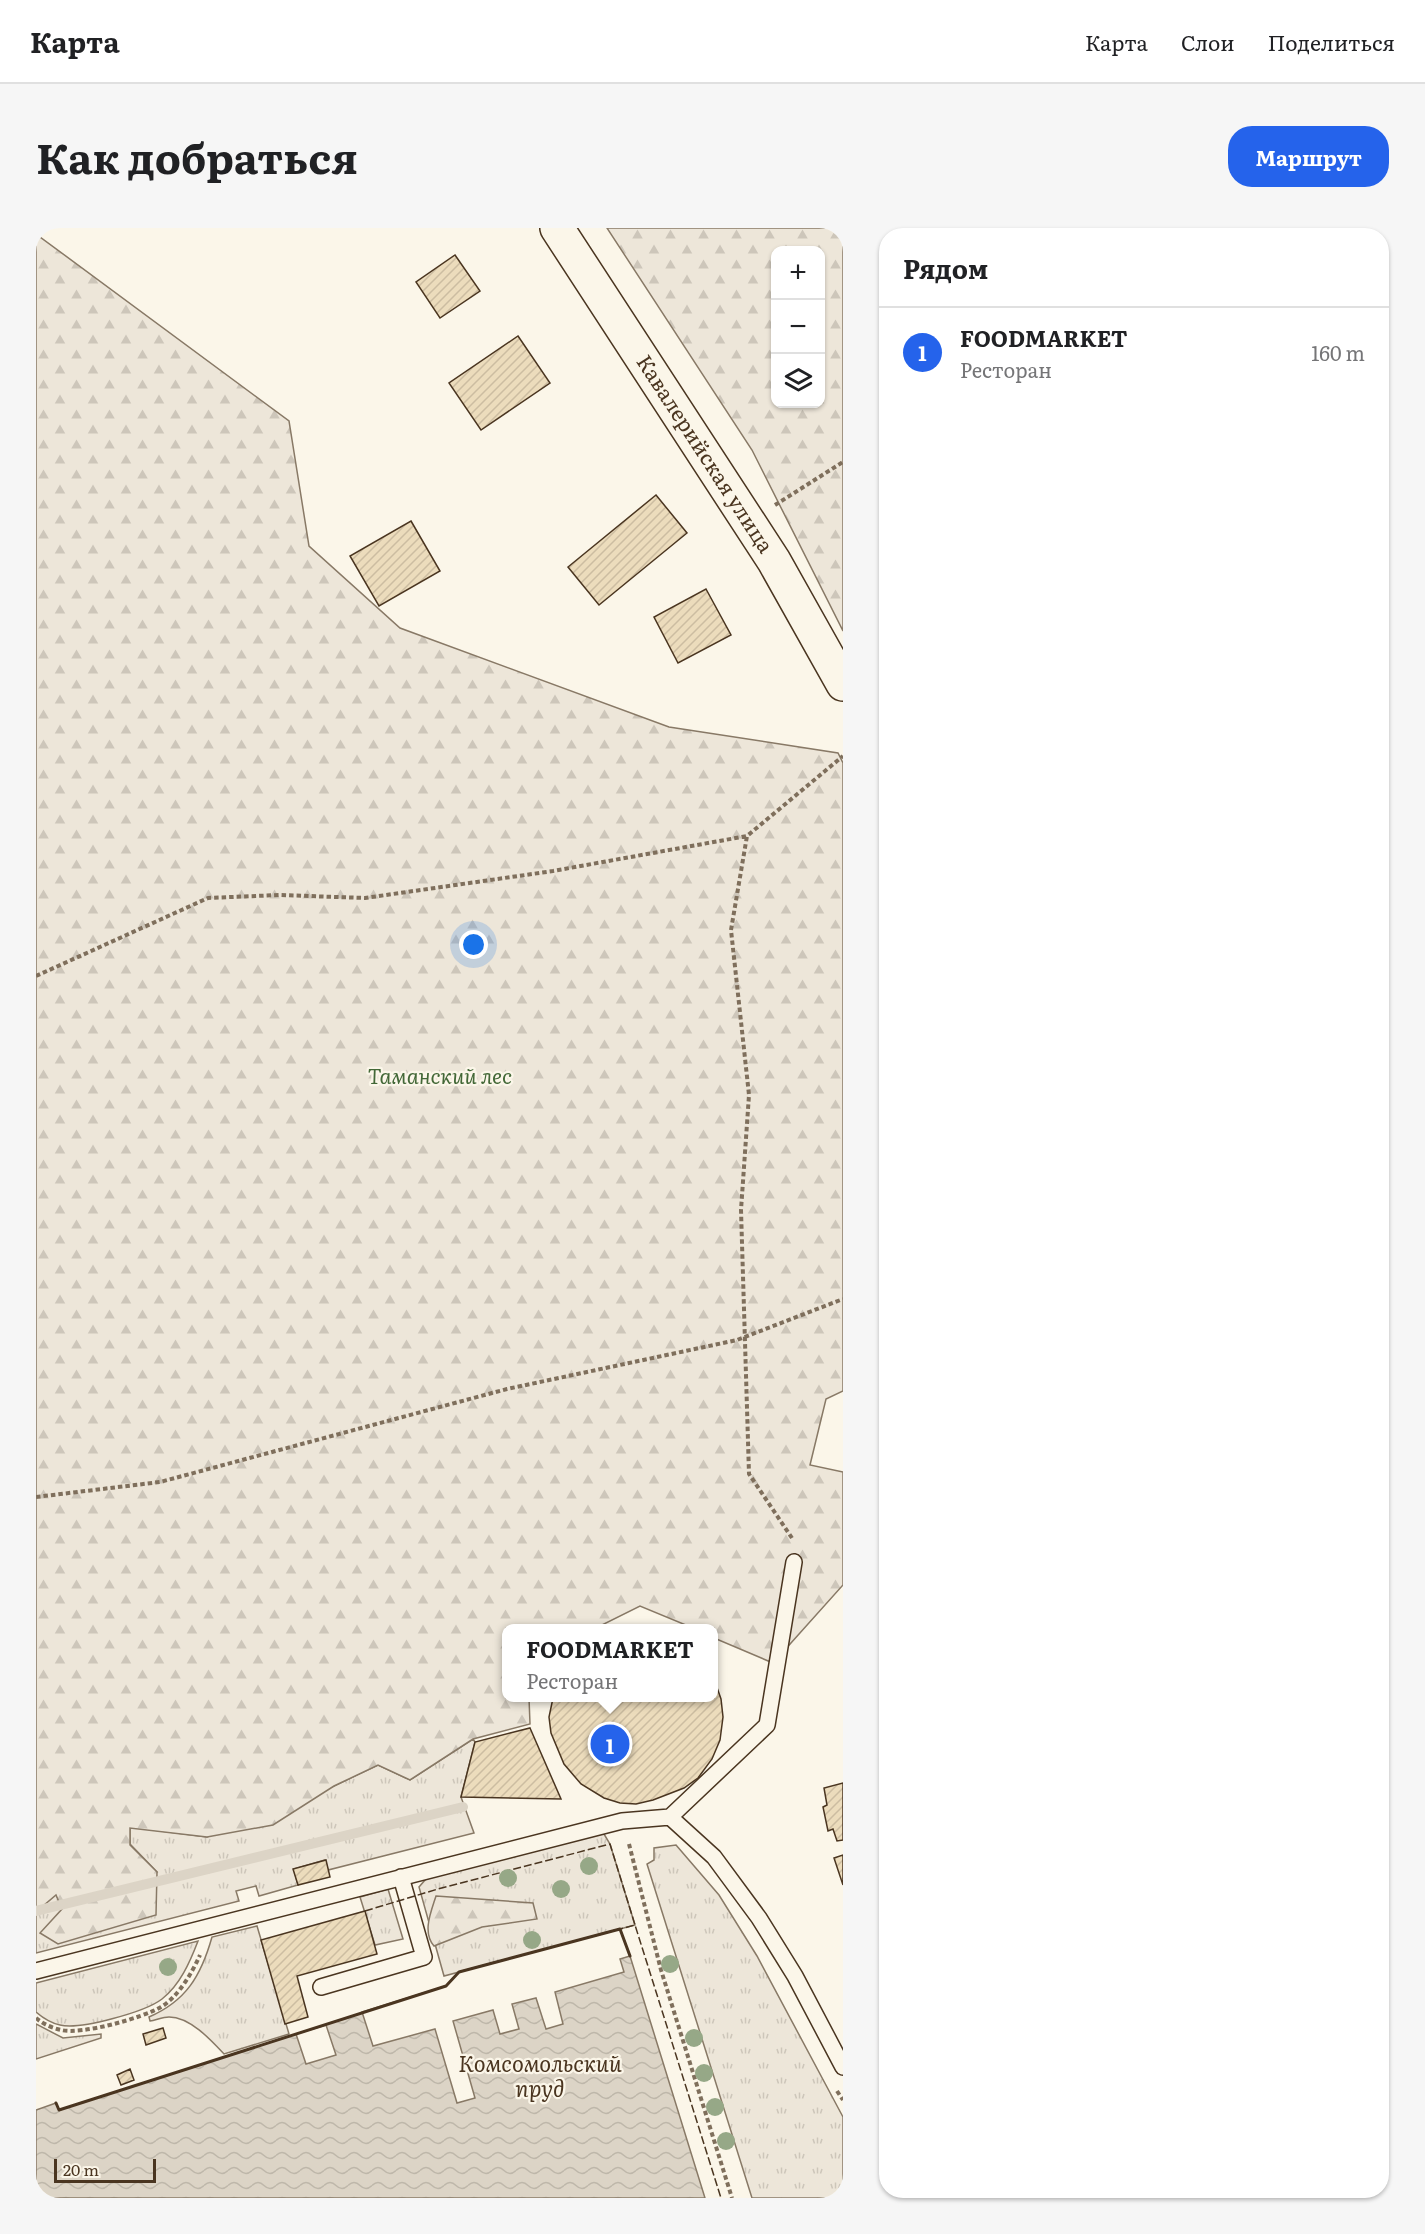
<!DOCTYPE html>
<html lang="ru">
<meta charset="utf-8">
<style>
body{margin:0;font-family:Literata,serif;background:#f6f6f6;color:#202124}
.controls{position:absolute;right:18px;top:18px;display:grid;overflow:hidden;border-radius:12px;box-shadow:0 2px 4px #0004}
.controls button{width:54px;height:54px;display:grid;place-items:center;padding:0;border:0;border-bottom:2px solid #e0e0e0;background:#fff;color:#202124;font:30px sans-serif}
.scale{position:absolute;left:18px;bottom:15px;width:102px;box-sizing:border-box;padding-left:6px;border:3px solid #4a3520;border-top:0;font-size:16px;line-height:21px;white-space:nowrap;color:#4a3520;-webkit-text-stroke:4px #fbf6e9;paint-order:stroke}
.you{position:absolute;left:438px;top:717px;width:21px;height:21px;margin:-15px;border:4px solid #fff;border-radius:50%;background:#1a73e8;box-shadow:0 0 0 9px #1a73e833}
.badge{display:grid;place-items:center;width:39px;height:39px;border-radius:50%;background:#2563eb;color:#fff;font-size:20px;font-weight:700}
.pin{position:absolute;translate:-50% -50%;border:3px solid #fff;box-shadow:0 2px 6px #0006}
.popup{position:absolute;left:466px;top:1396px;width:216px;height:78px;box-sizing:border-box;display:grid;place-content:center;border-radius:12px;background:#fff;filter:drop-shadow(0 2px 4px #0005);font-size:20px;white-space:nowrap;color:#757577}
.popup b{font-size:22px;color:#202124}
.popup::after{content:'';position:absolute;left:50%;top:100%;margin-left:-12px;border:12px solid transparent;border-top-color:#fff}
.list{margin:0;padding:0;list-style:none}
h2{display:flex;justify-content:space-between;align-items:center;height:78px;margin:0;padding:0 24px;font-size:26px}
h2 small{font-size:20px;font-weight:400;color:#757577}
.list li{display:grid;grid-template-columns:39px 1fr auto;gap:18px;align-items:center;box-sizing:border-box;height:90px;padding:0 24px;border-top:2px solid #e0e0e0}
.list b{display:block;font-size:22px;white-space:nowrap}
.list p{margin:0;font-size:20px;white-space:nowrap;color:#757577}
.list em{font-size:20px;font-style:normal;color:#757577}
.icon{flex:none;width:33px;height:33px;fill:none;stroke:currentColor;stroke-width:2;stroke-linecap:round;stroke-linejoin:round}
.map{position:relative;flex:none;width:807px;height:1970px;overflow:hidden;border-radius:24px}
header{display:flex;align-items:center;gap:36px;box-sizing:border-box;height:84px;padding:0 30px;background:#fff;border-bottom:2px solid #e0e0e0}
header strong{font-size:28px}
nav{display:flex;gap:33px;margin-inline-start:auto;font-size:21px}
.intro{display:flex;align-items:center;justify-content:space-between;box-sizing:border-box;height:144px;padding:0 36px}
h1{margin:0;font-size:42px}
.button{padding:15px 27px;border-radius:24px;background:#2563eb;color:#fff;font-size:21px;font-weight:700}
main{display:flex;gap:36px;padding:0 36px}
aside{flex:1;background:#fff;border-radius:24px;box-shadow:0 2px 4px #0004}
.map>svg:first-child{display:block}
</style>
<header>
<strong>Карта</strong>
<nav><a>Карта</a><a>Слои</a><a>Поделиться</a></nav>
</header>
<div class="intro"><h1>Как добраться</h1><a class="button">Маршрут</a></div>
<main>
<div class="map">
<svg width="807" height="1970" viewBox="0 0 807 1970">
<defs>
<pattern id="grass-tufts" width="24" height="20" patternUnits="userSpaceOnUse" patternTransform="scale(1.5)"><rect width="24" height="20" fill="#ede6d9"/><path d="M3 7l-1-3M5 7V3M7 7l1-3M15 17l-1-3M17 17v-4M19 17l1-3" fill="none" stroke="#cdc6ba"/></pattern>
<pattern id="forest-firs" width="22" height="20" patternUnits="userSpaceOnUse" patternTransform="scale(1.5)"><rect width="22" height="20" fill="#ede6d9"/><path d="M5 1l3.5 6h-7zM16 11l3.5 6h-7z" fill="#cdc6ba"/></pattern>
<pattern id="water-waves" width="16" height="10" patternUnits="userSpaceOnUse" patternTransform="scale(1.5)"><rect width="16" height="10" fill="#dcd4c6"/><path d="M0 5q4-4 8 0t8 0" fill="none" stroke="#beb7aa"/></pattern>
<pattern id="building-hatch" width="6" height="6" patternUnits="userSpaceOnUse" patternTransform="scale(1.5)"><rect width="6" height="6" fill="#ecdcbc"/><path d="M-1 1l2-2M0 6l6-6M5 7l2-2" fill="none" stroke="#ccbda1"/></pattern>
</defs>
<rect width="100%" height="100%" fill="#fbf6e9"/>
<path fill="url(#grass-tufts)" stroke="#887966" stroke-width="1.5" d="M437 1511 439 1514 425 1569 438 1605 292 1642 289 1632 258 1641 262 1657 223 1668 220 1658 200 1663 203 1673 0 1725V1684L20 1666 26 1681 121 1644 94 1616V1599L171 1609 298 1558 342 1537 374 1552Z
M558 1605 568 1606 574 1616 599 1697 408 1748 383 1659 390 1651Z
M640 1617 683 1667 721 1728 807 1889V1970H716L611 1636 618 1632V1620Z
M352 1661 367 1711 339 1717 324 1669Z
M221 1698 253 1806 188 1826C175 1812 154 1789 133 1789 127 1789 120 1792 114 1793L113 1789C150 1773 165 1748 176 1709Z
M162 1713C154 1734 144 1757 126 1771 109 1784 44 1802 24 1797 15 1795 7 1790 0 1784V1755Z
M0 1796 27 1810 65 1806V1810L0 1831Z"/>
<path fill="url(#forest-firs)" stroke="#887966" stroke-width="1.5" fill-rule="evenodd" d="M571 0H807V403L716 222ZM740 22H784V176H740Z
M0 6 253 193 273 318 364 400 633 499 802 525 807 535V1163L790 1171 774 1237 807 1244V1357L737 1435 678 1410V1400H657L604 1378 560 1400H470V1470H493L494 1496 437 1511 374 1552 342 1537 298 1558 237 1597 171 1609 94 1600V1617L121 1644 120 1687 22 1716 4 1705 26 1681 20 1667 0 1684Z
M400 1668 497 1675 501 1691 446 1699 398 1718C386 1704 395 1684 400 1668Z"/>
<path fill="url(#water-waves)" stroke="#887966" stroke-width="1.5" d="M584 1701 594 1728 669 1970H0V1882L20 1875 23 1882 410 1758 423 1744Z"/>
<path fill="#fbf6e9" stroke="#887966" stroke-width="1.5" d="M584 1701 594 1728 584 1731 588 1744 519 1764 527 1796 510 1801 500 1770 476 1776 483 1801 464 1806 457 1782 417 1793 439 1870 421 1875 399 1801 337 1818 326 1784 410 1758 423 1744Z
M290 1797 300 1827 270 1836 260 1806Z"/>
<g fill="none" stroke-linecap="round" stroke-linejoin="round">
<path stroke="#dcd4c6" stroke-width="10" d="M0 1683 427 1579"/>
</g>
<path fill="url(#building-hatch)" stroke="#4a3520" stroke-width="1.5" d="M419 27 444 63 404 90 380 54Z
M482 108 514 155 445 202 413 155Z
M620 267 651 305 563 377 532 339Z
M375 293 404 343 343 378 314 328Z
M670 361 695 407 642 435 618 389Z
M678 1451 685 1471 687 1489 684 1512 676 1531 662 1550 648 1560 617 1572 600 1576 584 1575 568 1570 545 1556 528 1536 515 1505 513 1489 517 1470H678Z
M494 1500 525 1571 425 1569 439 1514Z
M807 1555V1612L801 1613 797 1601 792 1603 787 1579 791 1577 788 1560Z
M807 1627V1657L798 1630Z
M290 1632 294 1649 262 1657 257 1641Z
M329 1683 341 1726 261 1748 272 1789 249 1796 225 1712Z
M127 1800 130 1810 110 1817 107 1806Z
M94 1841 98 1852 85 1857 81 1847Z"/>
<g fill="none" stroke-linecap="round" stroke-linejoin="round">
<defs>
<path id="lane" d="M634 1589 731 1497 758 1334
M0 1743 586 1593 634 1589 678 1629 723 1690 759 1748 807 1839
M285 1759 388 1729 365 1649"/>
<g id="secondary">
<path id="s1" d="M521 0 738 333 807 456"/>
</g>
</defs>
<use href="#lane" stroke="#4a3520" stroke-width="18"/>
<use href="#secondary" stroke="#4a3520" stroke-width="36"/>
<path stroke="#7f6f5c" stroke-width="4" stroke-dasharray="4.5 3" stroke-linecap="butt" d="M739 277 807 234
M0 748 172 670 244 667 329 670 517 643 711 608
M0 1269 124 1254 471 1161 701 1112 807 1071
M756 1310 713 1246 705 982 713 867 695 702 711 608 807 528
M593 1616 625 1742 696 1970
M0 1790C7 1796 16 1800 25 1802 46 1807 106 1790 125 1779 142 1769 156 1745 164 1727
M801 1863 807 1872"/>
<use href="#lane" stroke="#fbf6e9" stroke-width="15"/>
<use href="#secondary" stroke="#fbf6e9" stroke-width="33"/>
<path stroke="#4a3520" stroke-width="1.5" stroke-dasharray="8 3" stroke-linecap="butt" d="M329 1683 402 1661 574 1616 599 1697
M558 1708 599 1697 685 1970"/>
<path stroke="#4a3520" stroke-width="3" d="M20 1875 23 1882 410 1758 423 1744 584 1701 594 1728"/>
</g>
<g fill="#96a887">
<circle cx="553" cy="1638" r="9"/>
<circle cx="472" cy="1650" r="9"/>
<circle cx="525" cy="1661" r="9"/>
<circle cx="496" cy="1712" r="9"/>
<circle cx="634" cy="1736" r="9"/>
<circle cx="132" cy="1739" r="9"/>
<circle cx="658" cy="1810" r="9"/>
<circle cx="668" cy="1845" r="9"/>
<circle cx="679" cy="1879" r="9"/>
<circle cx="690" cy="1913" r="9"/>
</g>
<g text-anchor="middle" stroke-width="4.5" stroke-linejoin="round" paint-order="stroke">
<g font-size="21" fill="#4a3520" stroke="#fbf6e9">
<text dy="7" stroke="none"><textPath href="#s1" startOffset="270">Кавалерийская улица</textPath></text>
</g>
<g font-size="21" font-style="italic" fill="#436837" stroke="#fbf6e9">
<text x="404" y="856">Таманский лес</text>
</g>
<g font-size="22" font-style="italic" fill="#4a3520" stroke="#fbf6e9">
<text x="504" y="1844">Комсомольский<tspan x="504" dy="25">пруд</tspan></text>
</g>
</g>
</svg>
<div class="controls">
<button>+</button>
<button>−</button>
<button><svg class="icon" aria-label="layers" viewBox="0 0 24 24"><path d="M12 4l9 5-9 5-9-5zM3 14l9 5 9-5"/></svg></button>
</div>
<div class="scale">20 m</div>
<div class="you"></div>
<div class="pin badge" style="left:574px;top:1516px">1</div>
<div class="popup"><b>FOODMARKET</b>Ресторан</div>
</div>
<aside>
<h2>Рядом<small></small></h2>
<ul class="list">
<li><span class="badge">1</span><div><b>FOODMARKET</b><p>Ресторан</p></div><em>160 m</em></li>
</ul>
</aside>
</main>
